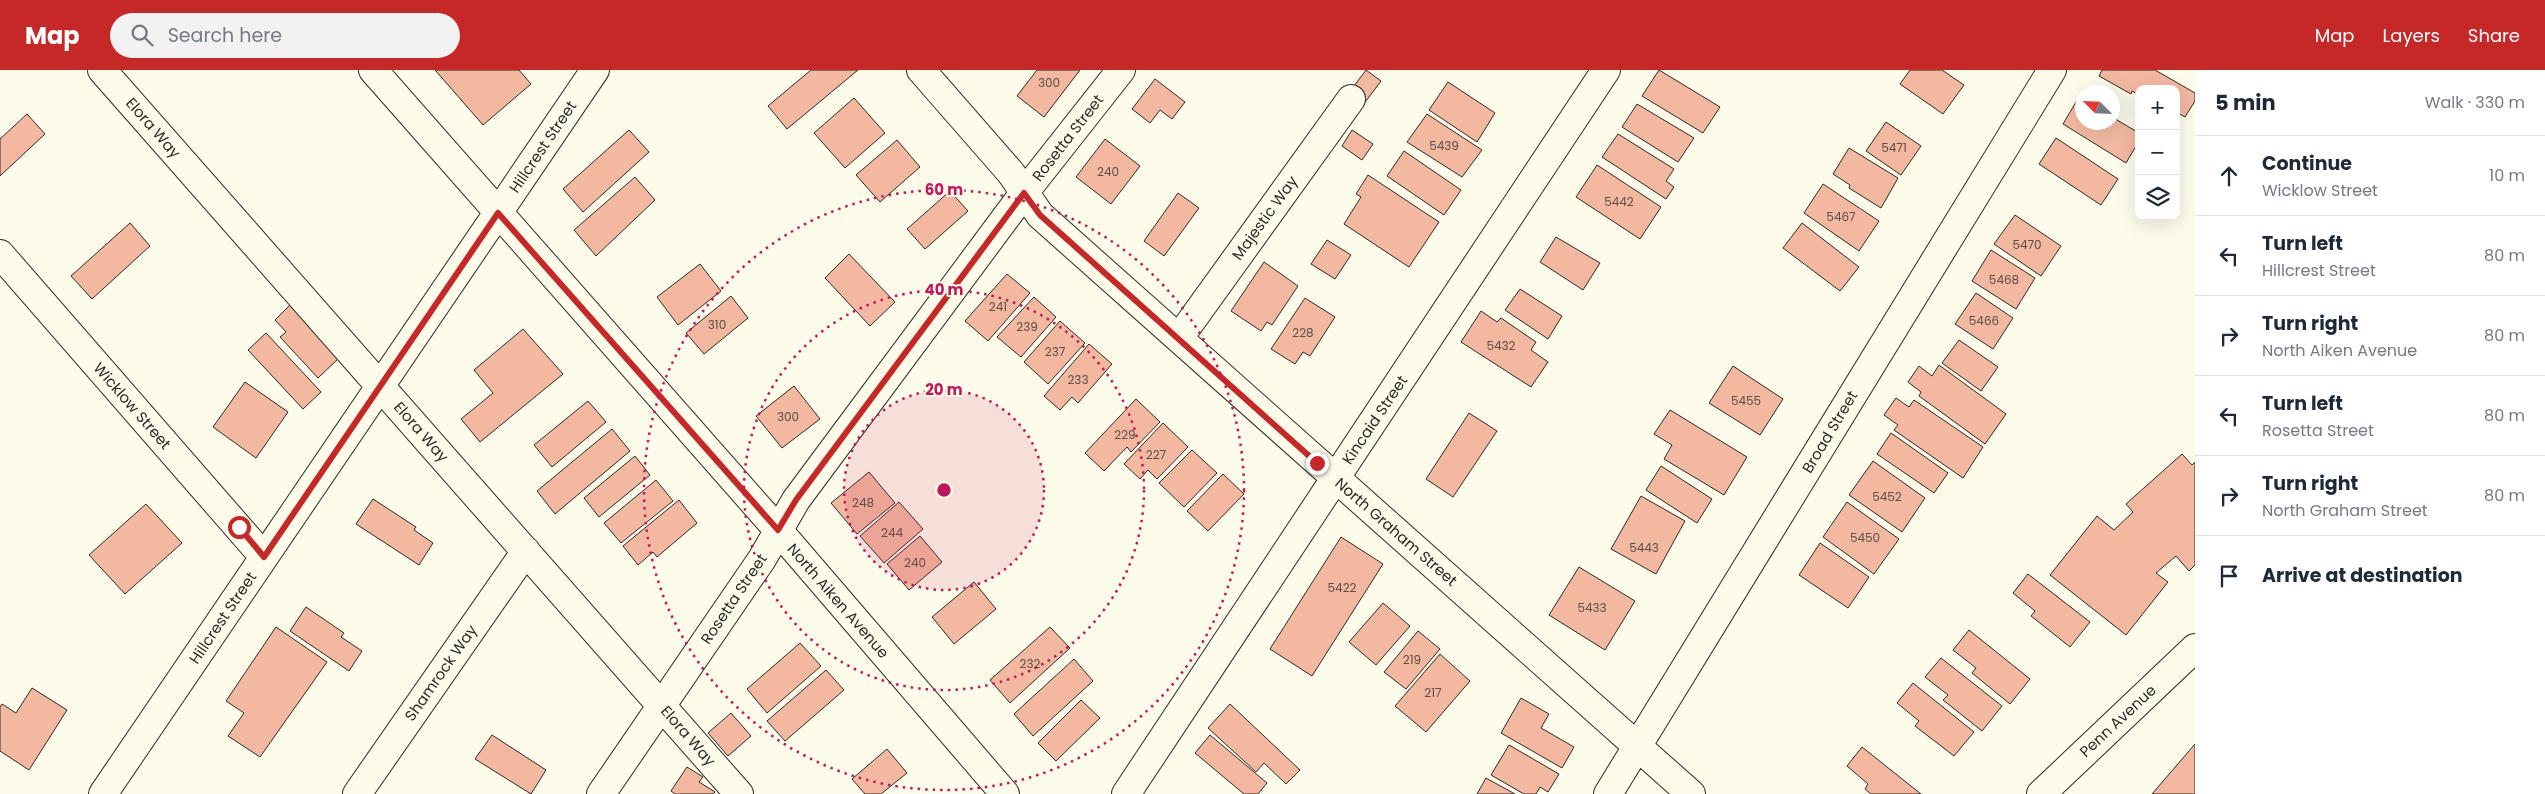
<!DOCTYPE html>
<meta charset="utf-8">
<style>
body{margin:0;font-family:Poppins,sans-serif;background:#f2f2f3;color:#1f2937}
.controls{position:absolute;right:15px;top:15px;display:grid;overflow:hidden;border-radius:10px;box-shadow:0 5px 20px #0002}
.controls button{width:45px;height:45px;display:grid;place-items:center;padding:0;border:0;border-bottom:1px solid #e0e1e3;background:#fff;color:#1f2937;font:25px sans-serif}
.compass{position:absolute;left:2075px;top:15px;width:45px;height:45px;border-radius:50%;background:#fff;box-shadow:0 5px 20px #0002;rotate:294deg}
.stop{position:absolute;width:15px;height:15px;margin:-11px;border:4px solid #c62828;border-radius:50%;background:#fff}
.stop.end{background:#c62828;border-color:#fff;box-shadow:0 1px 5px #0008}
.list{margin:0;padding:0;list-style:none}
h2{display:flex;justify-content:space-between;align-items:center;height:65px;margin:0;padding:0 20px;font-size:21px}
h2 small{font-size:16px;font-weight:400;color:#747a83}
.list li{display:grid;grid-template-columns:32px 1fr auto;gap:15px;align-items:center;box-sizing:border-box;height:80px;padding:0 20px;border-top:1px solid #e0e1e3}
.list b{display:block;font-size:19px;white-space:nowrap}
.list p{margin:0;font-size:16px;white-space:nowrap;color:#747a83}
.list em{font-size:16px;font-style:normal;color:#747a83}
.icon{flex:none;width:28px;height:28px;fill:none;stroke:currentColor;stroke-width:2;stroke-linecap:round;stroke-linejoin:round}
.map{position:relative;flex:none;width:2195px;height:724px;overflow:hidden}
header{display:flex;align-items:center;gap:30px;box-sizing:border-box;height:70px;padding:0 25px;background:#c62828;color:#fff}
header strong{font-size:24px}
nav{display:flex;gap:28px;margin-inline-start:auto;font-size:18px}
.search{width:350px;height:45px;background:#f2f2f3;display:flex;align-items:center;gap:12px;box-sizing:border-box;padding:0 18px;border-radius:28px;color:#747a83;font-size:19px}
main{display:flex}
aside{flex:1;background:#fff}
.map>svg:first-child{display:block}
</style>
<header>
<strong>Map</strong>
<div class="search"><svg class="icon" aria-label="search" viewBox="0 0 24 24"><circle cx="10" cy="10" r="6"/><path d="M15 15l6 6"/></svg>Search here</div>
<nav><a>Map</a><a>Layers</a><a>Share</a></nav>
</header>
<main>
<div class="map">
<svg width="2195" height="724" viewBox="0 0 2195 724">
<rect width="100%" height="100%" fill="#fdfbea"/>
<path fill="#f2b8a0" stroke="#2b2b2b" d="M435 0H519L531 14 483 55Z
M811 0H858L787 59 768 36Z
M1037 0H1080L1044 47 1017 26Z
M1366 0 1381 11 1363 35 1348 24Z
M1659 0 1720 37 1703 63 1642 26Z
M1910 0H1942L1964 15 1943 44 1900 14Z
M2102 0H2155L2195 23V31L2185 47 2176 42V19H2139V25L2132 21 2131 24 2099 6Z
M1155 9 1185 32 1172 49 1160 40 1150 53 1132 39Z
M1448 12 1495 43 1477 72 1429 40Z
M2079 27 2082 29V52H2112V47L2139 63V71L2126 93 2063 54Z
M854 28 885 63 845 98 814 63Z
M1637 34 1694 68 1678 92 1622 57Z
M27 44 45 64 0 106V69Z
M1427 44 1482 80 1462 107 1407 72Z
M1886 52 1921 76 1901 105 1866 81Z
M629 60 649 82 583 142 563 119Z
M1352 60 1373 74 1362 90 1342 76Z
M1618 64 1674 99 1666 111 1674 117 1666 129 1602 87Z
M2056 68 2118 109 2101 135 2039 94Z
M1105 69 1140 96 1111 134 1076 107Z
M897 70 920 97 880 132 856 105Z
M1849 78 1898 108 1881 138 1849 118 1850 115 1833 104Z
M1404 81 1461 120 1444 145 1387 106Z
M1597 95 1661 137 1640 169 1576 127Z
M1368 105 1439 152 1409 197 1344 154 1361 127 1356 124Z
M635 107 655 130 596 186 574 160Z
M1823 114 1879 151 1859 181 1804 143Z
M950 121 968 141 925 179 907 159Z
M1178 123 1199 138 1164 186 1144 171Z
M2015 145 2061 176 2041 206 1994 174Z
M130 153 150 176 92 229 71 206Z
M1802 153 1859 197 1840 221 1783 178Z
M1556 167 1600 193 1583 220 1540 192Z
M1327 170 1351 185 1335 209 1311 194Z
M1991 180 2035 208 2016 239 1972 211Z
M849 184 895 232 870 256 825 208Z
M1264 192 1298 216 1272 255 1267 252 1261 261 1231 241Z
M700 194 721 221 678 255 657 227Z
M1007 204 1030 223 988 271 965 251Z
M1520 219 1562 246 1548 269 1505 240Z
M1976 223 2013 248 1993 279 1955 254Z
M731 226 748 248 704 284 686 263Z
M1034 227 1056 247 1021 287 997 267Z
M1305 228 1335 247 1310 286 1303 282 1295 294 1271 279Z
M290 235 339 288 318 308 280 267 286 262 275 250Z
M1481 241 1497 252 1501 248 1536 272 1531 280 1548 292 1531 317 1461 272Z
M1060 251 1085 273 1048 314 1024 292Z
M523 259 563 304 480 372 461 349 493 323 474 300Z
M266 263 321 322 303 339 248 280Z
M1959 270 1998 297 1981 321 1942 293Z
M1089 274 1112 294 1078 333 1072 327 1060 340 1044 326Z
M1939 295 2006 344 1985 374 1919 326 1921 322 1908 312 1919 296 1932 306Z
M1733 296 1783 329 1760 365 1709 333Z
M245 312 288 342 256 388 213 357Z
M794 316 820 349 782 378 756 346Z
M1896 328 1909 337 1914 330 1983 377 1963 408 1894 360 1898 355 1884 345Z
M1136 329 1160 352 1131 382 1127 377 1104 401 1085 383Z
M588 331 606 352 552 397 534 375Z
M1670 340 1747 387 1724 425 1664 389 1672 375 1654 364Z
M1469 343 1497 361 1453 427 1426 409Z
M1163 353 1188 377 1157 409 1148 400 1140 409 1124 394Z
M612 359 630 381 555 444 537 421Z
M1891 363 1948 403 1934 423 1877 384Z
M1192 380 1217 403 1184 437 1159 413Z
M2182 384 2192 395 2195 392V495L2189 501 2176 486 2156 503 2168 512 2126 565 2050 505 2097 446 2114 460 2133 442 2126 434Z
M635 386 650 405 599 447 584 428Z
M1873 391 1925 428 1902 462 1849 425Z
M1661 396 1712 429 1697 453 1646 420Z
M869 402 895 433 857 464 831 433Z
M1223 404 1244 424 1208 461 1187 441Z
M656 410 673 431 621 473 604 453Z
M1641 426 1685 451 1656 504 1611 479Z
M373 429 416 457 414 460 433 473 419 495 356 454Z
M679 430 697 453 657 487 653 482 638 495 623 476Z
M899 432 923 459 884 493 860 466Z
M1847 432 1899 469 1874 504 1823 467Z
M146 434 182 473 125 524 89 485Z
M920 466 942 492 909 520 887 494Z
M1341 467 1383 494 1312 606 1270 579Z
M1820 473 1869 507 1848 538 1799 505Z
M1579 497 1635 531 1605 580 1549 545Z
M2028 504 2090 552 2070 577 2031 546 2035 541 2013 523Z
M974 512 996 539 954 574 932 547Z
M1383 533 1410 556 1376 595 1349 572Z
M306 537 344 563 341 567 362 581 349 601 290 561Z
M276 557 327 592 260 687 228 666 244 643 226 631Z
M1050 557 1070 578 1010 633 990 610Z
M1969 560 2030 609 2010 634 1972 603 1976 598 1953 580Z
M1418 561 1440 579 1406 619 1384 602Z
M800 573 821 596 767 643 747 619Z
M1440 584 1470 611 1426 662 1395 636Z
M1941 588 2002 636 1982 661 1943 630 1948 625 1925 607Z
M1074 589 1093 611 1033 666 1014 644Z
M826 600 844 620 785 671 767 651Z
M1913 613 1974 662 1954 686 1915 656 1919 651 1897 633Z
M32 618 67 640 29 700 0 681V637L2 634 16 643Z
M1521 628 1549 644 1541 658 1574 677 1562 698 1501 663Z
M1081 630 1100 648 1056 691 1038 673Z
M1230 634 1300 700 1286 714 1264 693 1256 702 1208 658Z
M731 643 751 666 728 686 708 663Z
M492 665 546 700 531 724 475 689Z
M1210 665 1267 713 1258 724H1244L1195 683Z
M2195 674V724H2152Z
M1509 675 1559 704 1548 722 1540 717 1536 724H1524L1491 705Z
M1862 677 1921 724H1871L1865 719 1868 714 1847 696Z
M887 679 907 703 881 724H865L852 709Z
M687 697 703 707 699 712 715 722 713 724H675L671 721Z
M1486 708 1515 724H1477Z"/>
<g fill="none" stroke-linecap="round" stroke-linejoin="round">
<defs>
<path id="minor" d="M102 0 739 724
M373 0 778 460 1005 724
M921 0 1011 103 1040 145 1691 724
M0 184 264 487
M1179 268 1351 29
M103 724 595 0
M357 724 526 481
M601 724 762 489 796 430 1024 123 1121 0
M1126 724 1606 0
M1608 724 2052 0"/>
<path id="major" d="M2041 724 2195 578"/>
</defs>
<use href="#minor" stroke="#2b2b2b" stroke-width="30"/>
<use href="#major" stroke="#2b2b2b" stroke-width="30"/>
<use href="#minor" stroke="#fdfbea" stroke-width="28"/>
<use href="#major" stroke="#fdfbea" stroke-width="28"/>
</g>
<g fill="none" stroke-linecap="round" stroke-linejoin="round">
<path stroke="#c62828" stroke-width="6" d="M239 457 264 487 498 143 778 460 796 430 1024 123 1040 145 1317 393"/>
</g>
<circle cx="944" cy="420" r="100" fill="#c2185b" fill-opacity=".12"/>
<g fill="none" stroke="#c2185b" stroke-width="2.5" stroke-dasharray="2.5 5">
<circle cx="944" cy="420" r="100"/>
<circle cx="944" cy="420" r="200"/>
<circle cx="944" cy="420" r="300"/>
</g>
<g text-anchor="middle" stroke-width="4" stroke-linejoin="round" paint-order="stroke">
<g font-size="12" fill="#5d4e48">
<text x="1049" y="17">300</text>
<text x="1444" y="80">5439</text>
<text x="1894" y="82">5471</text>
<text x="1108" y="106">240</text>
<text x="1619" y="136">5442</text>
<text x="1841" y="151">5467</text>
<text x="2027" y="179">5470</text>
<text x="2004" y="214">5468</text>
<text x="998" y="241">241</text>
<text x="1984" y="255">5466</text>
<text x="717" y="259">310</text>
<text x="1027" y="261">239</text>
<text x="1303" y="267">228</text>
<text x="1501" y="280">5432</text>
<text x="1055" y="286">237</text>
<text x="1078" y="314">233</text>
<text x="1746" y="335">5455</text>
<text x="788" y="351">300</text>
<text x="1125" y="369">229</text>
<text x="1156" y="389">227</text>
<text x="1887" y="431">5452</text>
<text x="863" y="437">248</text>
<text x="892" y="467">244</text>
<text x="1865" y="472">5450</text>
<text x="1644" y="482">5443</text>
<text x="915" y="497">240</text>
<text x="1342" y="522">5422</text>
<text x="1592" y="542">5433</text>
<text x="1412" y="594">219</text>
<text x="1030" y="598">232</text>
<text x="1433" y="627">217</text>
</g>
<g font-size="15" fill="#2b2b2b" stroke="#fdfbea">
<text transform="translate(153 58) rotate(49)" y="5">Elora Way</text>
<text transform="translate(1068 68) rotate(-52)" y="5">Rosetta Street</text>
<text transform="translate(543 77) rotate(-56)" y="5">Hillcrest Street</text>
<text transform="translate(1265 148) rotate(-54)" y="5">Majestic Way</text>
<text transform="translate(132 336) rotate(49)" y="5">Wicklow Street</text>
<text transform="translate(1375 350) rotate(-56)" y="5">Kincaid Street</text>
<text transform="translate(421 362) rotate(49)" y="5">Elora Way</text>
<text transform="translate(1830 362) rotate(-59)" y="5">Broad Street</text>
<text transform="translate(1396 462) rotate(41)" y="5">North Graham Street</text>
<text transform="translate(734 529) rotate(-56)" y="5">Rosetta Street</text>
<text transform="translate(838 531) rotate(49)" y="5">North Aiken Avenue</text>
<text transform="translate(223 548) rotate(-56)" y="5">Hillcrest Street</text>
<text transform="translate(441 603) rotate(-55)" y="5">Shamrock Way</text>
<text transform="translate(2118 651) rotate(-43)" y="5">Penn Avenue</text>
<text transform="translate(688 666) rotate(49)" y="5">Elora Way</text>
</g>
</g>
<circle cx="944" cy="420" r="8" fill="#c2185b" stroke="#fdfbea" stroke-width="2.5"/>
<g font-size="15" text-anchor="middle" font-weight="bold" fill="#c2185b" stroke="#fdfbea" stroke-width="4" stroke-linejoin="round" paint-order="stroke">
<text x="944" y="125">60 m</text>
<text x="944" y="225">40 m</text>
<text x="944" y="325">20 m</text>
</g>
</svg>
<div class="controls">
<button>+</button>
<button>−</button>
<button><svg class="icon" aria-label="layers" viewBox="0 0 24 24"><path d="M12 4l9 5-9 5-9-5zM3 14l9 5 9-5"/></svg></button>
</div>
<svg class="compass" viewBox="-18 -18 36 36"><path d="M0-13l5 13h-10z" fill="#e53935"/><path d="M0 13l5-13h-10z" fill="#747a83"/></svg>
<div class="stop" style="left:239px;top:457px"></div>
<div class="stop end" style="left:1317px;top:393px"></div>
</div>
<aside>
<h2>5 min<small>Walk · 330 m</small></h2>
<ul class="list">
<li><svg class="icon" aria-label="ahead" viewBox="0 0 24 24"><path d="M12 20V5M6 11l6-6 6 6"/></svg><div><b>Continue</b><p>Wicklow Street</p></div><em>10 m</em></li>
<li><svg class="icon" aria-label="left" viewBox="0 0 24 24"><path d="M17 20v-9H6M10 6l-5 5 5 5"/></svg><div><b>Turn left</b><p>Hillcrest Street</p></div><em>80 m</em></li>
<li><svg class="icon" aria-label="right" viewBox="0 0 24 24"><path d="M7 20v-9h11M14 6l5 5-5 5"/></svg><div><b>Turn right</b><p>North Aiken Avenue</p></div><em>80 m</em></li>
<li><svg class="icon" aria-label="left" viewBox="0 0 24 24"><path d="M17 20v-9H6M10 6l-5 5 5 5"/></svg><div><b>Turn left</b><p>Rosetta Street</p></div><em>80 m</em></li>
<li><svg class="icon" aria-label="right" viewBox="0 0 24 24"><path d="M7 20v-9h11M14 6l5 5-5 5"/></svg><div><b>Turn right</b><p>North Graham Street</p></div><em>80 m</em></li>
<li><svg class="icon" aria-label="arrive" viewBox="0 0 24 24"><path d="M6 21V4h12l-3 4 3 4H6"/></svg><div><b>Arrive at destination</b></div></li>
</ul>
</aside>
</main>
